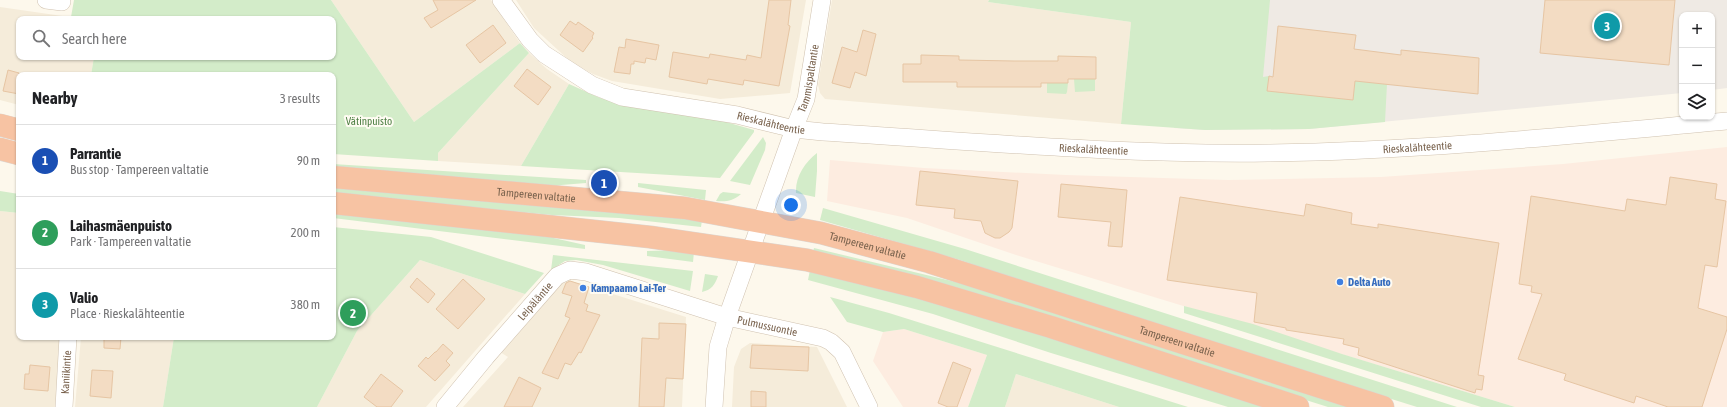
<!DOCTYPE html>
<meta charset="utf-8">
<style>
body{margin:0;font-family:"Asap Condensed",sans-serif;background:#f6f6f6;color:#202124}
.controls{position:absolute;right:12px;top:12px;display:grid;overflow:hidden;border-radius:8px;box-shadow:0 1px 3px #0004}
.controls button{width:36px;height:36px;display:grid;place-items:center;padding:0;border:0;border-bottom:1px solid #e0e0e0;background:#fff;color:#202124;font:20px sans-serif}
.you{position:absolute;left:791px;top:205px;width:14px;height:14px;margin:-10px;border:3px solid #fff;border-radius:50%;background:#1a73e8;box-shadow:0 0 0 6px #1a73e833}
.badge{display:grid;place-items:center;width:26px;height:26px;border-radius:50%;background:#0b8043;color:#fff;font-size:13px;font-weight:700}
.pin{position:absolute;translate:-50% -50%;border:2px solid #fff;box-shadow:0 1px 4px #0006}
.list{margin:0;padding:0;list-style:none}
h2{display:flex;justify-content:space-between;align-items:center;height:52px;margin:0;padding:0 16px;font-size:17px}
h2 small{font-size:13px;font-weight:400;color:#757577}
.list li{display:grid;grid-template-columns:26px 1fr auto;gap:12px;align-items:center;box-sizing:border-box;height:72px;padding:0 16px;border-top:1px solid #e0e0e0}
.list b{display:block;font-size:15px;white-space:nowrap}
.list p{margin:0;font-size:13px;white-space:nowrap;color:#757577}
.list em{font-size:13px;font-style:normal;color:#757577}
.icon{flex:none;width:22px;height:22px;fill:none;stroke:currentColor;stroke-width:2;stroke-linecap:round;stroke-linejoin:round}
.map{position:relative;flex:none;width:1727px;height:407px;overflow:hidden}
.search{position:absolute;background:#fff;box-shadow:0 1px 3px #0004;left:16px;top:16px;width:320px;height:44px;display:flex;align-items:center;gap:10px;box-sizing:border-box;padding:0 14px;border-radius:8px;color:#757577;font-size:15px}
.panel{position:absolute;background:#fff;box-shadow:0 1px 3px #0004;left:16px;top:72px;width:320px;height:268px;border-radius:8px}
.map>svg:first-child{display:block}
</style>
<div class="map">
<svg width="1727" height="407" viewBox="0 0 1727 407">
<rect width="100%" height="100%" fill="#fdf8ec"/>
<path fill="#f5ecda" d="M331 0H491L520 43 414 122Z
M516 0H806L790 93 720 99 612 81 593 74 571 62 534 28Z
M832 0H989L988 2 1131 22 1121 124 825 99 820 93 818 85Z
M0 7 83 19H19V57H94L91 75H19V105L0 100Z
M529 53 547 69 569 84 521 166 438 161V153Z
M0 211 19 213V337H61L55 407H0Z
M420 260 525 294 426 407H317L357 331Z
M565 279 686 317 682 407H463L508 357 500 352Z
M81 337H174L163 407H75Z
M750 343 817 347 847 407H732L734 367 741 349Z
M1016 374 1119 407H1005Z"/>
<path fill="#fdece0" d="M1727 147V407H1515L1016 255 907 218 827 201 830 160 924 168 1066 175 1228 180 1381 177 1563 164Z
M904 329 987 355 968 407H903L873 361 883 332Z"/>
<path fill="#efeae4" d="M1187 0H1727V88L1712 90V15H1682V93L1309 129 1205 130 1174 128Z"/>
<path fill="#d3ecc9" d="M74 0H331L414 122 520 43 529 53 438 153V161L333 154V75H91L94 57H333V19H83L71 17Z
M989 0H1270L1263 77 1269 76 1268 91 1351 80 1387 84 1385 122 1309 129 1205 130 1121 124 1131 22 988 2Z
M1074 79H1095V91L1075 92Z
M1047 83H1068L1067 92 1066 94 1047 93Z
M569 84 598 97 613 102 726 122 754 130V132L720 178 521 166Z
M763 137 766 143 765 150 750 185 730 181Z
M817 153V171L815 197 796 193C795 177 805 162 817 153Z
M333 164 586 180V183L549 186 333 168Z
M638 183 706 190 705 200 638 187Z
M333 187 702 220 701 227 619 218 552 215 333 194Z
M0 191 19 194V213L0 211Z
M723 192 741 194C733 201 726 202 716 201L720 194Z
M823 208 965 249 1457 407H1417L1082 302 960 260 820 220Z
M333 211 522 231 585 245V249L333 218Z
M333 227 431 237 544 273 525 294 420 260 357 331 317 407H163L174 337H333Z
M814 248 989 290 1355 407H1328L1053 320 813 253Z
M682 250 694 252 693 262 647 256V251Z
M553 255 693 271 690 291 603 265 576 260 565 261 551 270Z
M810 270 937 302 1271 407H1228L1051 353 933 314 808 280Z
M705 274 718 276C715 285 711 290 702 292Z
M830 297 889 313 1188 407H1119L1016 374 1005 407H968L987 355 904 329 883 332 847 322Z
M1184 306 1253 324 1342 354 1515 407H1481L1184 313Z"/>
<path fill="#f3dcc3" stroke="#e6c5a3" d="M433 0H476L431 28 424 18 438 10Z
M769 0H791L788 25 790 26 779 86 744 80 743 85 708 79 707 84 669 77 673 52 709 58 710 54 746 60 747 55 761 58Z
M1545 0H1675L1669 65 1540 53Z
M570 21 576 25 578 22 594 33 592 37 593 38 583 52 560 35Z
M493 25 506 43 480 63 466 45Z
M1278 26 1356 35 1354 49 1401 55V50L1479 58 1478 94 1355 81 1353 100 1267 91 1269 76 1273 77Z
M863 30 876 34 866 76 855 72 850 88 832 83 842 47 857 52Z
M626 39 659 45 656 60 646 58 645 63 634 61V64H631L630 74 614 72 619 47 625 48Z
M921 55 959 56V60L1014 61H1058V56L1096 57V79H1068V83H1041V87H957V82H903V64H921Z
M527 69 551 87 538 105 514 86Z
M8 70 19 73V94L3 91Z
M920 171 1018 181 1012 228 1009 232 1000 238H995L985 233 981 221 954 218 955 209 916 205Z
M1670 177 1717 184 1715 199 1726 201 1717 267 1705 265 1698 308 1727 317V329L1702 407H1668L1636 396 1634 403 1564 380 1566 374 1518 359 1542 294 1531 292 1532 286 1519 284 1531 196 1625 211 1627 199 1666 205Z
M1061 184 1127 190 1122 247 1108 246 1111 222 1058 217Z
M1180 197 1304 216 1306 204 1352 213 1351 224 1378 228V224L1499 243 1478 375 1484 376 1482 390 1476 389 1475 393 1358 355 1359 348 1343 344 1344 339 1286 330V328L1254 322 1257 293 1167 280Z
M417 278 435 294 428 303 410 287Z
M463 279 485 299 458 329 436 309Z
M570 281 589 287 584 303 588 305 586 311 600 315 581 353 579 352 571 365 565 363 558 379 542 373 570 318 565 316 572 296 562 293 566 283Z
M659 323 686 324 683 379 666 378 664 407H639L642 338 659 339Z
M104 337H121L120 349 104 348Z
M443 344 453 353 446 361 450 365 435 381 418 366 426 357 428 359 435 352H436Z
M752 345 809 347 808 371 750 368Z
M953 362 971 369 957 407H948L938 403Z
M30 365 50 367 48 391 24 389 25 374H29Z
M92 370 113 371 111 398 90 396Z
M381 374 403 391 391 407H377L364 397Z
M519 377 541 388 532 407H504Z
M751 391 766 392V407H751Z"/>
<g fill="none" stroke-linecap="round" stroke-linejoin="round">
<defs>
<g id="street">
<path d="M46 0 62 2"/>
<path id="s1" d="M501 0 530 40 544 54 592 85 622 97 737 115 794 129 823 132C971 141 1119 155 1268 153 1422 151 1574 135 1727 121"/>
<path id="s2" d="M64 407 68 337"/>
<path id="s3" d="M445 407 486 357 557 276 570 270 586 272 727 317 823 338 831 342 842 352 869 407"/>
<path id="s4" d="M714 407 718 347 727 317 794 129 806 99 822 0"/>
</g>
<g id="highway">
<path d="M0 125 19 130"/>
<path d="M0 149 19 154"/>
<path id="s5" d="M333 177 685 208 821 233 929 262 1383 407"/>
<path d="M333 203 650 237 807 260 917 287 1051 327 1298 407"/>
</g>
</defs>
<use href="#street" stroke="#d0c2b0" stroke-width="18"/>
<use href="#highway" stroke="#dcd6d1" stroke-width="23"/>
<use href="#street" stroke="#fff" stroke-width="17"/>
<use href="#highway" stroke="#f7c3a3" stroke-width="22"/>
</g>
<g fill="#3f7fe0" stroke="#fffcf3" stroke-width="1.5">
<circle cx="1340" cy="282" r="4"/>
<circle cx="583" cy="288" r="4"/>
</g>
<g text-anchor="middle" stroke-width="4" stroke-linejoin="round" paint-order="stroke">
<g font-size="11" fill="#79624d" stroke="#fffcf3">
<text dy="4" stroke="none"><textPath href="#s4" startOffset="344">Tammispaltantie</textPath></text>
<text dy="4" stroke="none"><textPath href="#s1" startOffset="310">Rieskalähteentie</textPath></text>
<text dy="4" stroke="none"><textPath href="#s1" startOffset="958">Rieskalähteentie</textPath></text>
<text dy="4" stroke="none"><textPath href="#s1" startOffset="634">Rieskalähteentie</textPath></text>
<text dy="4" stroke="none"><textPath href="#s5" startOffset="204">Tampereen valtatie</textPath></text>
<text dy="4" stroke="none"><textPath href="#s5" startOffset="540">Tampereen valtatie</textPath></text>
<text dy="4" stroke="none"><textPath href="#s3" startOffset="139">Leipäläntie</textPath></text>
<text dy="4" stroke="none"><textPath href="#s3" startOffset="392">Pulmussuontie</textPath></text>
<text dy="4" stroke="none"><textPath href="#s5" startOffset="864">Tampereen valtatie</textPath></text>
<text dy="4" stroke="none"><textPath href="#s2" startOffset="35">Kaniikintie</textPath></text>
</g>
<g font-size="11" fill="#4e7f44" stroke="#fffcf3">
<text x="369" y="125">Vätinpuisto</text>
</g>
<g font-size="11" font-weight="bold" fill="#366cbe" stroke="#fffcf3" text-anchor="start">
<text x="1348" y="286">Delta Auto</text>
<text x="591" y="292">Kampaamo Lai-Ter</text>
</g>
</g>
</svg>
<div class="controls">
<button>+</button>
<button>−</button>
<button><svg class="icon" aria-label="layers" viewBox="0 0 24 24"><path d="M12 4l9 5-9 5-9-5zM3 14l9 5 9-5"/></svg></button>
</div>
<div class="you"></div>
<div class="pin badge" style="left:604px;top:183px;background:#1a4fb4">1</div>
<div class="pin badge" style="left:353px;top:313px;background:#2e9e5b">2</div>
<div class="pin badge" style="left:1607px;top:26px;background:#0f9aa8">3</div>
<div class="search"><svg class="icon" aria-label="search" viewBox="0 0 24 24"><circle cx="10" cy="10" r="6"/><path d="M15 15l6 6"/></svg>Search here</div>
<section class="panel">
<h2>Nearby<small>3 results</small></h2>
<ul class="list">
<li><span class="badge" style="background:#1a4fb4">1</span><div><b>Parrantie</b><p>Bus stop · Tampereen valtatie</p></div><em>90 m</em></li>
<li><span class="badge" style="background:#2e9e5b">2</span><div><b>Laihasmäenpuisto</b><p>Park · Tampereen valtatie</p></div><em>200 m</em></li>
<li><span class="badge" style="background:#0f9aa8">3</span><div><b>Valio</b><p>Place · Rieskalähteentie</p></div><em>380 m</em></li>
</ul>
</section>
</div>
